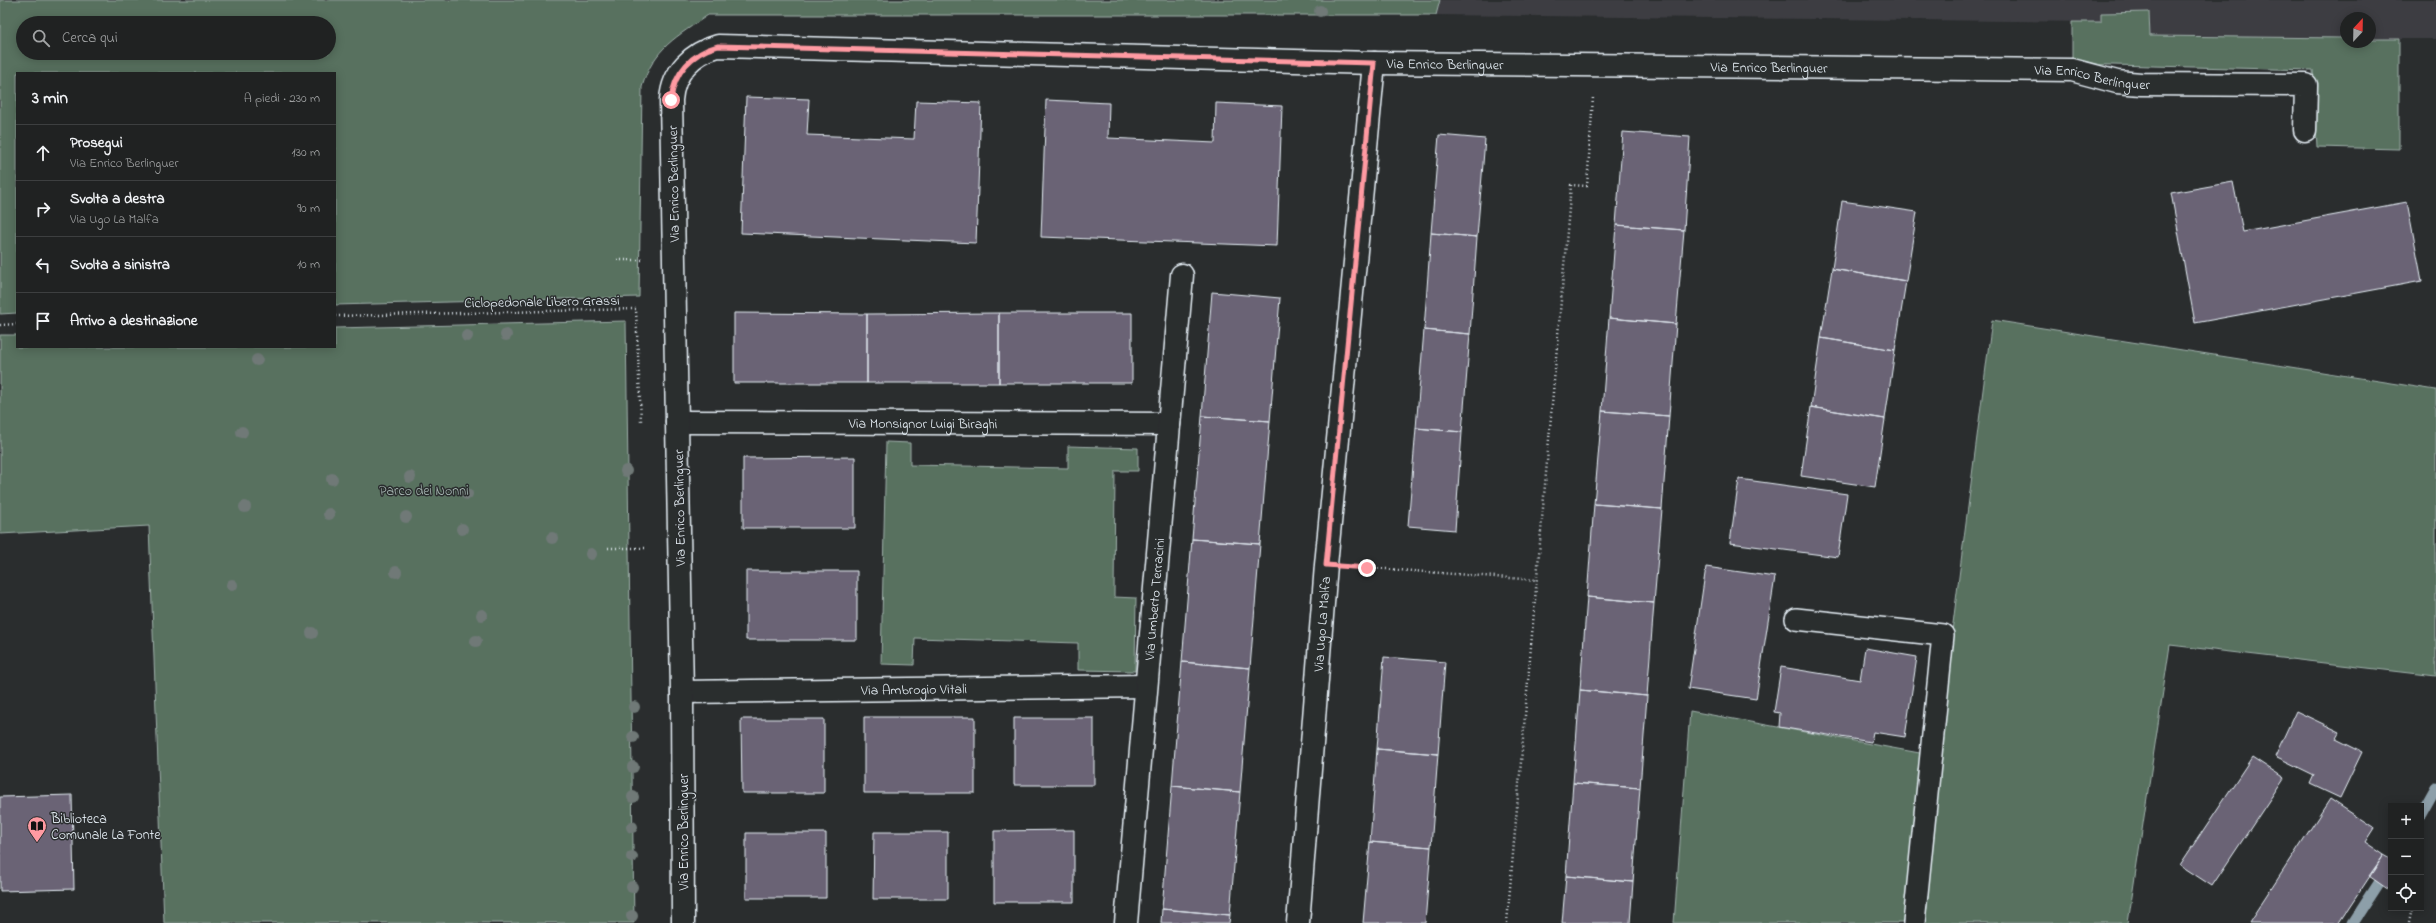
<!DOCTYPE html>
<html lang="it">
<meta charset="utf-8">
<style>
body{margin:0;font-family:"Indie Flower",sans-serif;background:#2d2f2f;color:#f1f3f6}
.controls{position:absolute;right:12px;bottom:12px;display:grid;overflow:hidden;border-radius:0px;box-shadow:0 2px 10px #0003}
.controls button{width:36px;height:36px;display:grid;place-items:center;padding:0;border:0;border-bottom:1px solid #3d3f40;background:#202222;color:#f1f3f6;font:20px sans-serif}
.compass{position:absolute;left:2340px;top:12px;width:36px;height:36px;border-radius:50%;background:#202222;box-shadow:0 2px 10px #0003;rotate:22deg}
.stop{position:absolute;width:12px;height:12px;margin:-9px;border:3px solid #ff9aa2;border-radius:50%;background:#fff}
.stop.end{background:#ff9aa2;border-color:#fff;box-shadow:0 1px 4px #0008}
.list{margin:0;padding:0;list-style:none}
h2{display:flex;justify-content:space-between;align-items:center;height:52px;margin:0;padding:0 16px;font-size:17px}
h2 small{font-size:13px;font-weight:400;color:#a2a4a5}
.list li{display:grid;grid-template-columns:26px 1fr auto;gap:12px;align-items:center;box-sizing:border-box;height:56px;padding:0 16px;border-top:1px solid #3d3f40}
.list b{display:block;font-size:15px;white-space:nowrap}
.list p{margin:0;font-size:13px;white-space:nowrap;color:#a2a4a5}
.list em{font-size:13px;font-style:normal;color:#a2a4a5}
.icon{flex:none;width:22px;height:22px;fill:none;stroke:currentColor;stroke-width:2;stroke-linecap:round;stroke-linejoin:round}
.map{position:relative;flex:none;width:2436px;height:923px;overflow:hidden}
.search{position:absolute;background:#202222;box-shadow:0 2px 10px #0003;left:16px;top:16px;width:320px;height:44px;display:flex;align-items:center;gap:10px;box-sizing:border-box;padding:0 14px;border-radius:22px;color:#a2a4a5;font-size:15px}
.panel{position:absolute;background:#202222;box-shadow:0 2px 10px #0003;left:16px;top:72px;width:320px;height:276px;border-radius:0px}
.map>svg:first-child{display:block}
</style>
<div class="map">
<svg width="2436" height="923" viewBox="0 0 2436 923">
<rect width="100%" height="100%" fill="#2a2d2e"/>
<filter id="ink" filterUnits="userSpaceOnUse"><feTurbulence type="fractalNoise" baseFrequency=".025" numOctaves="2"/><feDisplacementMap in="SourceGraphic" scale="8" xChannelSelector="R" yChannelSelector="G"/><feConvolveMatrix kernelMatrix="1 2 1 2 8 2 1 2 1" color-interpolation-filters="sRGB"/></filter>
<g filter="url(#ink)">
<path fill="#3e3e43" d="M1440 0H2436V39H2370V18H2346V38L2150 36 2149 12 2101 13V22L1436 15Z"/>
<path fill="#58715f" stroke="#a0b1ac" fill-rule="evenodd" d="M0 0H1440L1436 15H708C677 37 654 47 642 87L639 297 335 305V73H17V313L0 314ZM23 23H329V53H23Z
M2149 12 2150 36 2346 38V42H2370V39H2399V149L2317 147 2313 70 2072 64V22H2101V13Z
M1992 320 2436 390V676L2170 645 2128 923H1674L1690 711 1936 756Z
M626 321 634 923H164L149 526 0 534V335H17V347H335V328Z
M886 442 910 443V465L1068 468V446L1138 448V471H1115L1114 597 1136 598 1135 671 1078 670V643L915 638 914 665 881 664Z"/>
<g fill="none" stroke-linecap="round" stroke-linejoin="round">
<path stroke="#8d9fa9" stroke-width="11" d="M2421 814 2436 787
M2353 923 2379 883"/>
</g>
<path fill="#6b6475" stroke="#e8f1f8" d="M746 97 809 99 807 135 914 139 916 101 981 103 976 243 741 233Z
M1046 100 1109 103 1108 138 1215 143 1216 103 1282 106 1277 246 1041 237Z
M1623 132 1690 137 1684 230 1616 225Z
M1439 135 1485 139 1477 237 1431 233Z
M2233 182 2243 232 2407 202 2422 281 2195 323 2171 193Z
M1842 201 1917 212 1906 281 1832 269Z
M1616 225 1684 230 1676 324 1609 318Z
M1431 233 1477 237 1470 334 1424 330Z
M1832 269 1906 281 1895 350 1821 338Z
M1212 292 1280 298 1270 421 1202 416Z
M734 313 867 314V383H734Z
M999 313H1132V383H999Z
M999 313V383H867V314Z
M1609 318 1676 324 1669 416 1602 411Z
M1424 330 1470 334 1462 432 1416 428Z
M1821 338 1895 350 1885 419 1811 407Z
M1811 407 1885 419 1875 487 1801 476Z
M1602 411 1669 416 1662 509 1594 504Z
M1202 416 1270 421 1260 544 1192 539Z
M1416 428 1462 432 1455 530 1408 526Z
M855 457V528H743V458Z
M1739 479 1847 494 1838 557 1730 543Z
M1594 504 1662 509 1654 603 1587 597Z
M1192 539 1260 544 1250 668 1182 662Z
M1706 567 1775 577 1756 699 1688 689Z
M746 571H857V640H746Z
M1587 597 1654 603 1647 696 1580 690Z
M1865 648 1917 657 1905 737 1873 732 1871 742 1779 727 1780 713 1774 712 1781 667 1860 680Z
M1384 657 1445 662 1438 754 1377 749Z
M1182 662 1250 668 1240 792 1172 786Z
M1580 690 1647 696 1640 788 1573 783Z
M2296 711 2340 732 2336 739 2362 752 2340 798 2310 784 2314 775 2275 756Z
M864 717H975V793H864Z
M1014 718H1094V785H1014Z
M741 719H824V793H742Z
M1377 749 1438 754 1431 847 1370 842Z
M2252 757 2284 778 2212 886 2180 865Z
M1573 783 1640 788 1633 882 1566 876Z
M1172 786 1240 792 1230 915 1162 909Z
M72 795 74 889 0 891V797Z
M2330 799 2374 828 2365 842 2384 855 2339 923H2249Z
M1074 830V902H994V831Z
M874 832H948V899H873Z
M746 833H826V898H746Z
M1370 842 1431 847 1425 923H1363Z
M2384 855 2391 859V887L2389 890 2369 876Z
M1566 876 1633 882 1630 923H1562Z
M1162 909 1230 915 1229 923H1161Z"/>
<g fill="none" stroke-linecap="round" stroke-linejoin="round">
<defs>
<path id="service" d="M1796 619 1943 635 1914 923"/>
<g id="minor">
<path id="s1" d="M677 422 1169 424"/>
<path id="s2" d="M682 692 1146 686"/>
<path id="s3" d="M683 923 682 692 671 100C673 72 692 53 718 46L1374 63 2072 70 2117 82 2141 84 2306 85 2305 130"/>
<path id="s4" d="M1126 923 1182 275"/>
<path id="s5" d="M1298 923 1326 565 1374 63"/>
</g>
</defs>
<use href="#service" stroke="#e8f1f8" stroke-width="24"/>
<use href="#minor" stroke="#e8f1f8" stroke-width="25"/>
<path stroke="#e8f1f8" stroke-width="2.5" stroke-dasharray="1 3" stroke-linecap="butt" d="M617 260H644
M335 316 636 309 641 421
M0 325 17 324
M608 548H645
M1358 567 1537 580
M1507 923 1571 185 1587 186 1593 97
M2409 923 2412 908"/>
<use href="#service" stroke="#2a2d2e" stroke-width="21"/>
<use href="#minor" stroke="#2a2d2e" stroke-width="22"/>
</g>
<g fill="#6f7977">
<circle cx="1320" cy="11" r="6"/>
<circle cx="506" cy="335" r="6"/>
<circle cx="467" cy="336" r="6"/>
<circle cx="257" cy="360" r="6"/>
<circle cx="242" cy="432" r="6"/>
<circle cx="626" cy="471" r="6"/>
<circle cx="410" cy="477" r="6"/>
<circle cx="332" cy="479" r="6"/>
<circle cx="467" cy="494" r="6"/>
<circle cx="245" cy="507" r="6"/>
<circle cx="329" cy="514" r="6"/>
<circle cx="406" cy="517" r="6"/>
<circle cx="462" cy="529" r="6"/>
<circle cx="552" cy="538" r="6"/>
<circle cx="591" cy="554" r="6"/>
<circle cx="396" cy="572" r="6"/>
<circle cx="232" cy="585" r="6"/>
<circle cx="482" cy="615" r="6"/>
<circle cx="312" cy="633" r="6"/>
<circle cx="476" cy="641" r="6"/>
<circle cx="634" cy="707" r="6"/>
<circle cx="633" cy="737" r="6"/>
<circle cx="633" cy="767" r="6"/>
<circle cx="633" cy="797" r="6"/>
<circle cx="632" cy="827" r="6"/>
<circle cx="632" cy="857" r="6"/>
<circle cx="632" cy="887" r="6"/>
<circle cx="632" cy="916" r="6"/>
</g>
</g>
<g fill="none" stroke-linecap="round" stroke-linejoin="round" filter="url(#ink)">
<path stroke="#ff9aa2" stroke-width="5" d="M671 100C674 72 692 53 718 46L1374 63 1326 565 1367 568"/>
</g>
<defs>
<symbol id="library-pin" viewBox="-11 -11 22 30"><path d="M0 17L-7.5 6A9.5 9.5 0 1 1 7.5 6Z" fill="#ff9aa2" stroke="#2a2d2e"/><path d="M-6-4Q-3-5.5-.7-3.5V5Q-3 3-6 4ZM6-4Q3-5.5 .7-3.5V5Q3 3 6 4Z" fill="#111"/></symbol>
</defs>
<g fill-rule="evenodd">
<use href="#library-pin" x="26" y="815" width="22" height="30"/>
</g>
<g text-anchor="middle" stroke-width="3" stroke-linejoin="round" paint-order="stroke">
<g font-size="14" fill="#e8f1f8" stroke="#2a2d2e">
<text dy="5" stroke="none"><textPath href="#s3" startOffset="1627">Via Enrico Berlinguer</textPath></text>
<text dy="5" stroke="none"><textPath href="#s3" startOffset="1951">Via Enrico Berlinguer</textPath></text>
<text dy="5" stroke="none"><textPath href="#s3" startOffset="2275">Via Enrico Berlinguer</textPath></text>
<text transform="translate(673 184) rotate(-91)" y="5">Via Enrico Berlinguer</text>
<text transform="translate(542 301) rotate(-1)" y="5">Ciclopedonale Libero Grassi</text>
<text dy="5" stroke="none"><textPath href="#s1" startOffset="246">Via Monsignor Luigi Biraghi</textPath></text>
<text transform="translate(679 508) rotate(-91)" y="5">Via Enrico Berlinguer</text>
<text dy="5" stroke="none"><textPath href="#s4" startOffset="325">Via Umberto Terracini</textPath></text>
<text dy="5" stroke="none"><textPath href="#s5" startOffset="300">Via Ugo La Malfa</textPath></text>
<text dy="5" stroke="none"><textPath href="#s2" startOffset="232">Via Ambrogio Vitali</textPath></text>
<text transform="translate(683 832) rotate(-90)" y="5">Via Enrico Berlinguer</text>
</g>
<g font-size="14" fill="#a7b7b3" stroke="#2a2d2e">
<text x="424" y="495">Parco dei Nonni</text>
</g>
<g font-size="14" fill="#e8f1f8" stroke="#2a2d2e" text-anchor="start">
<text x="51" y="823">Biblioteca<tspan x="51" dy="16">Comunale La Fonte</tspan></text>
</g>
</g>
</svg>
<div class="controls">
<button>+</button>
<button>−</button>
<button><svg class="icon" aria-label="locate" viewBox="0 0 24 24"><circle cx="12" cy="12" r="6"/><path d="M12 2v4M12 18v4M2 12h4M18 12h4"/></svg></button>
</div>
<svg class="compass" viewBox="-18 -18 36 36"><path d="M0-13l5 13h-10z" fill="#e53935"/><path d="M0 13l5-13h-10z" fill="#a2a4a5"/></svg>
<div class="stop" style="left:671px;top:100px"></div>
<div class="stop end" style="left:1367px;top:568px"></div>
<div class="search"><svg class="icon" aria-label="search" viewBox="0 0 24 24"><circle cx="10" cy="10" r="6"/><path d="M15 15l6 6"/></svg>Cerca qui</div>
<section class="panel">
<h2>3 min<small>A piedi · 230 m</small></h2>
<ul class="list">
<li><svg class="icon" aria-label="ahead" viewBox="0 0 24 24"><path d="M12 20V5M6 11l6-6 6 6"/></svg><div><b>Prosegui</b><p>Via Enrico Berlinguer</p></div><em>130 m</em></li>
<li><svg class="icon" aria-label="right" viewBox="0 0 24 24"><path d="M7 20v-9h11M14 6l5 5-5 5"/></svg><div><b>Svolta a destra</b><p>Via Ugo La Malfa</p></div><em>90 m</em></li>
<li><svg class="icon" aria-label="left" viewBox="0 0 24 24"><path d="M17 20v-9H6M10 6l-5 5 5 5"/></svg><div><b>Svolta a sinistra</b></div><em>10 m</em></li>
<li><svg class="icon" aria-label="arrive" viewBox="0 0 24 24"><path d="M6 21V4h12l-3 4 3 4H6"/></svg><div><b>Arrivo a destinazione</b></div></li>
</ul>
</section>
</div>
